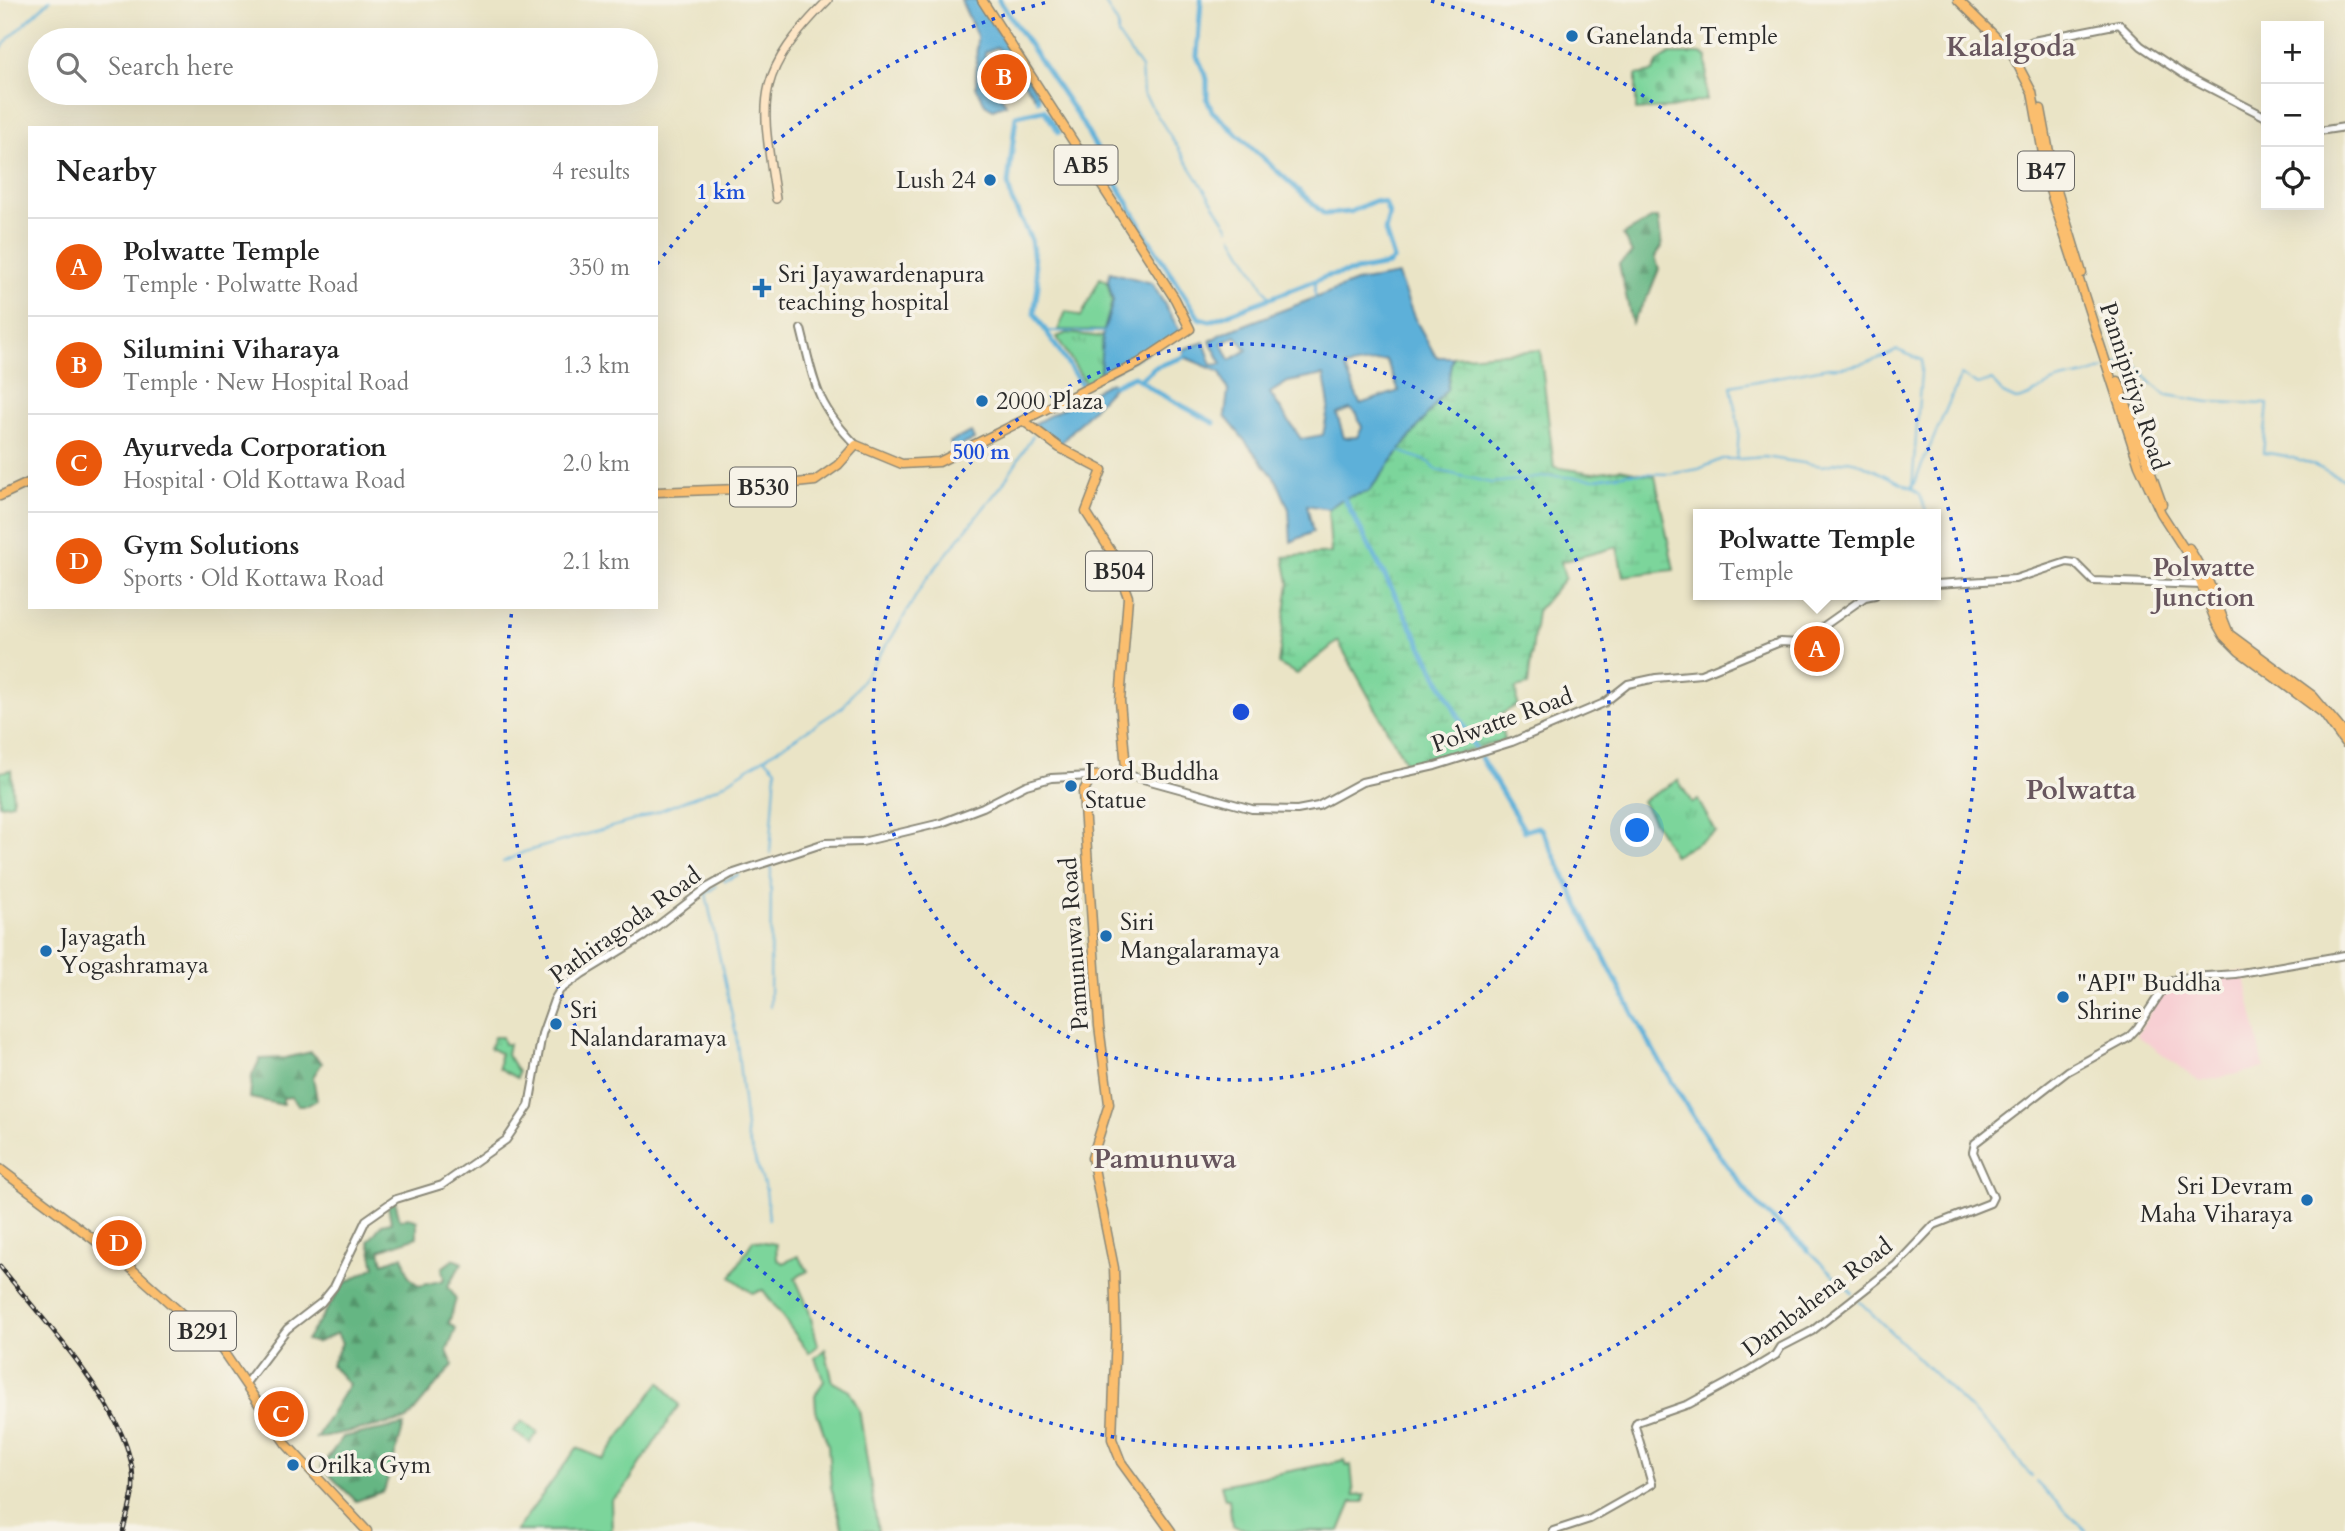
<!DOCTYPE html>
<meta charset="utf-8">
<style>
body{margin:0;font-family:Cardo,serif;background:#f2f2f2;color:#222}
.controls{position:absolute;right:21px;top:21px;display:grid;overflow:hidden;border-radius:0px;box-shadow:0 7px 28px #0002}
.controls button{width:63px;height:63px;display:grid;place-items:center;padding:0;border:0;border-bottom:2px solid #e0e0e0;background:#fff;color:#222;font:35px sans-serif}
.you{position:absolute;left:1638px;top:831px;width:24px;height:24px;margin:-18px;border:5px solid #fff;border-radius:50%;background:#1a73e8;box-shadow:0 0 0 10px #1a73e833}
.badge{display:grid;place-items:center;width:46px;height:46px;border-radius:50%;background:#ea580c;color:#fff;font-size:23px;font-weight:700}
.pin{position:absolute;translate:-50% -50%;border:4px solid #fff;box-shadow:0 2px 7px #0006}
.popup{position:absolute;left:1693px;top:509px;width:248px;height:91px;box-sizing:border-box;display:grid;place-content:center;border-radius:0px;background:#fff;filter:drop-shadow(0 2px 5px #0005);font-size:23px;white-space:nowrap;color:#767676}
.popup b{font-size:26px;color:#222}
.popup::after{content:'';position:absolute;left:50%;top:100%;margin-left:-14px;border:14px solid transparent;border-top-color:#fff}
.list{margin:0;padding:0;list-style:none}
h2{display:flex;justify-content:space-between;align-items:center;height:91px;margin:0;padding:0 28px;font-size:30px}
h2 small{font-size:23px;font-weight:400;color:#767676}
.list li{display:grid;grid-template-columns:46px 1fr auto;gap:21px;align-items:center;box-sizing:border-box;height:98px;padding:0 28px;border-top:2px solid #e0e0e0}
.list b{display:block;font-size:26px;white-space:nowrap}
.list p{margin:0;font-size:23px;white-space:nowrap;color:#767676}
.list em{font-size:23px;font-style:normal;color:#767676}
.icon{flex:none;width:38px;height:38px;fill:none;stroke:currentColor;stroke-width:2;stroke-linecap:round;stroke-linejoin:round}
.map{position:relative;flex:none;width:2345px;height:1531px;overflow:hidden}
.search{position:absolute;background:#fff;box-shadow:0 7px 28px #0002;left:28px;top:28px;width:630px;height:77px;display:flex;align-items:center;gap:18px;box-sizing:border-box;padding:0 24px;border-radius:38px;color:#767676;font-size:26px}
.panel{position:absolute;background:#fff;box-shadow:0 7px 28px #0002;left:28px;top:126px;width:630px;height:483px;border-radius:0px}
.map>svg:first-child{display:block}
</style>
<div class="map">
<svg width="2345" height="1531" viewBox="0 0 2345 1531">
<defs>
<pattern id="forest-firs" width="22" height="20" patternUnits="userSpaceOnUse" patternTransform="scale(1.75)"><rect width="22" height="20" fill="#65b683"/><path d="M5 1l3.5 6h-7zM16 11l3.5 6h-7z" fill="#53946b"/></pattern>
<pattern id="wetland-marsh" width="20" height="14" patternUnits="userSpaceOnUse" patternTransform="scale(1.75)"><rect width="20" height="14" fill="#7cd59b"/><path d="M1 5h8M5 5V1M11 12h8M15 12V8" fill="none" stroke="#6bb786"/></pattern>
<pattern id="cemetery-stones" width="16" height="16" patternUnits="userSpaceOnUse" patternTransform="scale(1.75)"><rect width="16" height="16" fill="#7cd59b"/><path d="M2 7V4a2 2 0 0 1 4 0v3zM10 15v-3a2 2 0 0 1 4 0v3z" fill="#6bb786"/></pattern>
<pattern id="park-tufts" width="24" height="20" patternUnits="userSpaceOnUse" patternTransform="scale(1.75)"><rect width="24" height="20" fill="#7cd59b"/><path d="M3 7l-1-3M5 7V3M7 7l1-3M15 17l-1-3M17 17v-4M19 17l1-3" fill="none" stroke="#6bb786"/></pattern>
</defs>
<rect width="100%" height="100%" fill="#f7f3e8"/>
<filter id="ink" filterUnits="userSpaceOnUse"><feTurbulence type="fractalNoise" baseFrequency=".0143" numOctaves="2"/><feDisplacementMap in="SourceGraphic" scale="14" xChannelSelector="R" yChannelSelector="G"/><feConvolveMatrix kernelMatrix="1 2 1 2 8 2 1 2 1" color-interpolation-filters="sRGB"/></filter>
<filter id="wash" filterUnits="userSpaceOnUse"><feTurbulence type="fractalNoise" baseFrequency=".00686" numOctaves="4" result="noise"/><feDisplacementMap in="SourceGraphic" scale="28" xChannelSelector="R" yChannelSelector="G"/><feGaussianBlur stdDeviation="1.57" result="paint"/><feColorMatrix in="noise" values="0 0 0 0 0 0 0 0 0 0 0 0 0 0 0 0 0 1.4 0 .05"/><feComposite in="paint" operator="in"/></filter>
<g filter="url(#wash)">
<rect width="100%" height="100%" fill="#eae4c6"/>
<path fill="#f7cfd3" d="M2244 972 2264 1068 2200 1082 2137 1035 2163 989 2181 978Z"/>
<path fill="#7cd59b" stroke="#548063" stroke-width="2" d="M1100 278 1107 281 1112 301 1104 331 1058 330 1066 311 1081 317Z
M753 1240 776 1244 777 1259 783 1263 798 1256 808 1271 795 1278 808 1307 818 1345 809 1353 763 1290 752 1293 731 1277Z
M825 1349 833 1382 849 1391 859 1409 878 1531H843L831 1487 828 1445 816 1410 815 1395 824 1381 815 1358Z
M660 1382 679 1405 623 1491 611 1500 612 1531H516L577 1448 603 1459Z
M1345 1460 1347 1466 1351 1465 1354 1496 1365 1495 1364 1502H1352L1340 1531H1253L1232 1526 1229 1499H1225L1221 1485Z"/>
<path fill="url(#forest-firs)" stroke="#487057" stroke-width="2" d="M1653 218H1658L1662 247 1655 257 1659 269 1649 294 1632 323 1619 264 1632 253 1623 235Z
M311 1052 322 1063 313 1077 317 1100 308 1105H298L291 1097 283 1098V1105L250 1098 252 1076 260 1059 285 1058Z
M395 1201 400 1220 408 1217 417 1221V1237L380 1250 383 1263 403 1256 409 1277 419 1286 444 1280 442 1268 454 1259 462 1263 448 1286 456 1299 449 1323 456 1329 447 1351 453 1365 407 1420 316 1438 349 1384 331 1365 342 1343 337 1333 316 1343 306 1340 345 1283 375 1267 369 1241 382 1224 391 1222 388 1206Z
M404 1425 384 1491 356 1501 321 1467 343 1437Z"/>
<path fill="url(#wetland-marsh)" stroke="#548063" stroke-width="2" d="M1540 350 1554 467 1593 473 1620 469 1655 476 1674 570 1623 576 1617 547 1561 562 1565 578 1537 611 1528 685 1516 688 1517 705 1500 715 1505 740 1408 767 1338 641 1297 674 1278 664 1289 583 1284 557 1331 553 1328 509 1344 498 1369 491 1447 389 1452 357Z"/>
<path fill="url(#cemetery-stones)" stroke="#548063" stroke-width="2" d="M1670 54H1700L1707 57 1706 100 1671 108 1636 110V75L1653 72 1658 62Z"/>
<path fill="url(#park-tufts)" stroke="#548063" stroke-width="2" d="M1067 333 1102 337 1100 374 1086 384 1057 337Z
M11 770 13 803 0 805V772Z
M1678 780 1692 803 1698 800 1716 832 1674 856 1642 801Z
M494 1037H502L504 1044H509L507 1054 518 1072 517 1078 499 1068 500 1053 490 1048Z
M522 1421 538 1433 530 1443 513 1431Z"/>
<path fill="#5db0d9" stroke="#446e82" stroke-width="2" fill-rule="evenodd" d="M961 0H977L1039 95 1035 97 997 47 985 52V70L1006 104 993 109 985 104 976 87 977 36Z
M1110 272 1152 283 1181 333 1109 374H1100L1102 337 1113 301 1108 281Z
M1398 275 1414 317 1436 357H1452L1447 389 1368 492 1344 498 1328 509 1307 505 1313 532 1291 542 1289 509 1277 481 1225 416 1228 391 1220 372 1184 357V349L1204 342 1212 365 1222 364 1210 341 1221 334 1356 282ZM1236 336 1247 350 1230 360 1222 343ZM1386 360 1399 391 1360 404 1345 367ZM1324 375 1329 405 1323 435 1301 439 1270 393 1288 382ZM1350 409 1357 414 1362 428 1357 437 1344 438 1337 414Z
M1111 382 1114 386 1059 445 1034 424Z
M971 432 974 440 953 449 950 442Z"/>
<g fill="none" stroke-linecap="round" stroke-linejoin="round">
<path stroke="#5db0d9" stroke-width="2" d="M1103 0 1118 25V35L1141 68 1143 93 1229 228
M0 50 9 38 50 0
M1233 236 1270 298
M1315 282V297
M1046 331 1104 332
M2110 367 2123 361 2134 362 2153 385 2167 395 2209 402 2268 404 2263 453C2292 454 2319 467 2345 480
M1399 451 1429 462 1436 470 1491 483 1553 476 1594 479 1629 473 1670 474 1699 469 1722 459H1737L1739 429 1731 386 1829 367C1848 369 1881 360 1897 350L1922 360 1912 488 1961 375 1978 385 1992 380 2003 394 2016 400C2034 398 2045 383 2061 380 2077 376 2089 376 2105 369
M1739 459 1764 457 1823 466 1848 460 1857 462 1912 488 1920 494 1927 514
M765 758 776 769 770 853
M503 862 524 852 636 820 719 787 843 707 892 637 924 582 1002 485 1033 436
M760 868 771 865
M724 881 738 875
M716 886 706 894 736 1034 747 1137 766 1190 769 1219
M770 1007 771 865
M1808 1250 1853 1294
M1859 1301 2000 1438 2032 1477
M2036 1482 2086 1531"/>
<path stroke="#5db0d9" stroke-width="5" d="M999 0 1078 116 1148 238 1199 318 1210 321 1328 276 1387 265 1394 259 1385 231 1389 214 1385 203 1374 201 1350 212 1324 214 1212 111 1207 99V79L1197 56 1201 0
M1037 96 1038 100
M1059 132 1044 110 1016 116 1008 184 1012 201 1031 240 1038 286 1034 313 1081 384
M1140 380 1155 367 1184 357
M1114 385 1134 376 1153 390 1214 423
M1344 498 1475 748
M1481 758 1525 831 1537 827 1542 830C1603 956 1664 1090 1753 1199 1768 1218 1790 1233 1808 1250"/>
</g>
</g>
<g filter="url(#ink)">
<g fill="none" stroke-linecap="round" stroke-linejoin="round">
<defs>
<path id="tertiary" d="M2011 52 2033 41 2119 24 2141 46 2183 74 2266 117
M2319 131 2345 127
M801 329C815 384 815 403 856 445
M1936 584 2015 579 2067 562 2075 563 2093 581 2203 585
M1125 774 1252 809 1297 810 1318 806 1362 782 1435 766 1512 742 1604 703 1628 684 1656 678 1701 674 1780 642 1800 643 1865 597 1875 595
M246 1383 287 1329 322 1302 334 1287 366 1220 396 1199 442 1185 506 1140 529 1106 542 1034 554 1000 560 990 582 974 643 937 708 887 731 874 825 843 862 842 941 823 983 807 1026 785 1051 778 1092 776
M1553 1531 1590 1519 1652 1484 1635 1426 1637 1422 1689 1404 1748 1372 1776 1355 1781 1347 1812 1331 1896 1265 1934 1225 1990 1203 1993 1197 1973 1152 1975 1143 2068 1071 2128 1038 2138 1027 2167 983 2179 978 2235 974 2345 955"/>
<path id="secondary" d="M776 199C761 98 752 77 828 0"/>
<path id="primary" d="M1958 0 2011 52 2032 92 2049 187 2139 465 2161 513 2192 561 2216 622 2224 636 2239 651 2323 713 2345 743
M2041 109 2049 152
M2051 171 2082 273
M2118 381 2162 504
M1025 422 1060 448 1102 470 1086 512 1112 553 1128 597 1120 701 1126 768 1125 774 1092 776 1083 792 1099 1026 1109 1104 1092 1158 1114 1268 1116 1331 1112 1439 1121 1462 1171 1531
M656 492 739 489 815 481 838 465 856 445 902 464 939 462 1139 363 1190 329 1175 299 982 0
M0 496 30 482
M2189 548 2209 583 2229 634 2313 696 2345 734
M0 1169 124 1262 222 1350 286 1444 367 1531"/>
</defs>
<use href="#tertiary" stroke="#8a8878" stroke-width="10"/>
<use href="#secondary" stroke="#8a8878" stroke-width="10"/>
<use href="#primary" stroke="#8a8878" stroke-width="11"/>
<use href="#tertiary" stroke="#fff" stroke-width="6"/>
<use href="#secondary" stroke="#fde5c5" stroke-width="7"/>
<use href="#primary" stroke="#fbbe6e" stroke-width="8"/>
<defs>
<path id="rail" d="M0 1266C41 1319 140 1420 133 1489 132 1503 126 1518 123 1531"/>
</defs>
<use href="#rail" stroke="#2b2b2b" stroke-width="4.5"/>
<use href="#rail" stroke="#f7f3e8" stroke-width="2" stroke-dasharray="5" stroke-linecap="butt"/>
</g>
</g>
<g fill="none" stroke="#1d4ed8" stroke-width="3.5" stroke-dasharray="3.5 7">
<circle cx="1241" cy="712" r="368"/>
<path d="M657 264A736 736 0 0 1 1051 1M1431 1A736 736 0 1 1 512 610"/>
</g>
<g fill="#1f6fb2" stroke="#f7f3e8" stroke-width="2.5">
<circle cx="1572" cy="36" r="7"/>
<circle cx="990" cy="180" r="7"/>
<path d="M758.5 277.5h7v7h7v7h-7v7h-7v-7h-7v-7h7z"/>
<circle cx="982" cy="401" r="7"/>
<circle cx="1071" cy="786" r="7"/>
<circle cx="1106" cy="936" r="7"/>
<circle cx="46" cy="951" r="7"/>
<circle cx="2063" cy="997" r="7"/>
<circle cx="556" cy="1024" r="7"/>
<circle cx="2307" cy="1200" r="7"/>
<circle cx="293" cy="1465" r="7"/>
</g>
<g text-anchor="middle" stroke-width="7" stroke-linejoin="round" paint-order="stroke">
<g fill="#f7f3e8" stroke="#686764" stroke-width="2">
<rect x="1054.5" y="145.5" width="63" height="39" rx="5"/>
<rect x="2018" y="151.5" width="56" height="39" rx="5"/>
<rect x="730" y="467.5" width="66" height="39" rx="5"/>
<rect x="1086" y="551.5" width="66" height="39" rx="5"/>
<rect x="170" y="1311.5" width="66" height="39" rx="5"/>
</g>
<g font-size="23" font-weight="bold" fill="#2b2b2b">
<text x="1086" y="173">AB5</text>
<text x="2046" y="179">B47</text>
<text x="763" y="495">B530</text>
<text x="1119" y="579">B504</text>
<text x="203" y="1339">B291</text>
</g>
<g font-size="24" fill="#2b2b2b" stroke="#f7f3e8" text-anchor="start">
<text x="1586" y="44">Ganelanda Temple</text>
<text x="976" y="188" text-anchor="end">Lush 24</text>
<text x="778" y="282">Sri Jayawardenapura<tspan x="778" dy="28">teaching hospital</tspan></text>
<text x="996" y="409">2000 Plaza</text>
<text x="1085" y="780">Lord Buddha<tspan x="1085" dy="28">Statue</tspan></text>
<text x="1120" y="930">Siri<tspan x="1120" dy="28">Mangalaramaya</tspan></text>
<text x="60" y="945">Jayagath<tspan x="60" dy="28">Yogashramaya</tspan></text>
<text x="2077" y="991">"API" Buddha<tspan x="2077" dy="28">Shrine</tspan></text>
<text x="570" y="1018">Sri<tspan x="570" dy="28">Nalandaramaya</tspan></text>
<text x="2293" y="1194" text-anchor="end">Sri Devram<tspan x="2293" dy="28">Maha Viharaya</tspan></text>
<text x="307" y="1473">Orilka Gym</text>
</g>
<g font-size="24" fill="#2b2b2b" stroke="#f7f3e8">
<text transform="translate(2134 386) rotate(72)" y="8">Pannipitiya Road</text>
<text transform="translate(1502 720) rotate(-20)" y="8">Polwatte Road</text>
<text transform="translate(625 925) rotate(-36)" y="8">Pathiragoda Road</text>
<text transform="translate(1074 944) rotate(-94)" y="8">Pamunuwa Road</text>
<text transform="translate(1817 1297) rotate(-37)" y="8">Dambahena Road</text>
</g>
<g font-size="26" font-weight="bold" fill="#68565e" stroke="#f7f3e8">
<text x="2204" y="576">Polwatte<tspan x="2204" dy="30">Junction</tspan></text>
</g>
<g font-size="28" font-weight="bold" fill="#68565e" stroke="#f7f3e8">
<text x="2011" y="56">Kalalgoda</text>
<text x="2081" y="799">Polwatta</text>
<text x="1165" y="1168">Pamunuwa</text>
</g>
</g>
<circle cx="1241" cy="712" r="10" fill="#1d4ed8" stroke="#f7f3e8" stroke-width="3.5"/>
<g font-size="21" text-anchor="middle" font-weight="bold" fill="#1d4ed8" stroke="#f7f3e8" stroke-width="7" stroke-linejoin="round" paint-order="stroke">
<text x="721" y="199">1 km</text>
<text x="981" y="459">500 m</text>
</g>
</svg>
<div class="controls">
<button>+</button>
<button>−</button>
<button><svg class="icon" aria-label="locate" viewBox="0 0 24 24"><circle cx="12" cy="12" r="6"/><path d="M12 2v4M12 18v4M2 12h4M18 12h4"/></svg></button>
</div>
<div class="you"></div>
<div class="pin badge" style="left:1817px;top:649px">A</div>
<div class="popup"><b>Polwatte Temple</b>Temple</div>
<div class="pin badge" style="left:1004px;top:77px">B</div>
<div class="pin badge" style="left:281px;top:1414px">C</div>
<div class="pin badge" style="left:119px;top:1243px">D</div>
<div class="search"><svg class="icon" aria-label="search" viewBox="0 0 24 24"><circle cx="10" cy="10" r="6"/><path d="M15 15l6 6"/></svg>Search here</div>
<section class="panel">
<h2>Nearby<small>4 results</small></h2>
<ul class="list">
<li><span class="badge">A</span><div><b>Polwatte Temple</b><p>Temple · Polwatte Road</p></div><em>350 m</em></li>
<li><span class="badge">B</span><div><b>Silumini Viharaya</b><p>Temple · New Hospital Road</p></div><em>1.3 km</em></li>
<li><span class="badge">C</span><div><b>Ayurveda Corporation</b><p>Hospital · Old Kottawa Road</p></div><em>2.0 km</em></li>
<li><span class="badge">D</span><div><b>Gym Solutions</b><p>Sports · Old Kottawa Road</p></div><em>2.1 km</em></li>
</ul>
</section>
</div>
